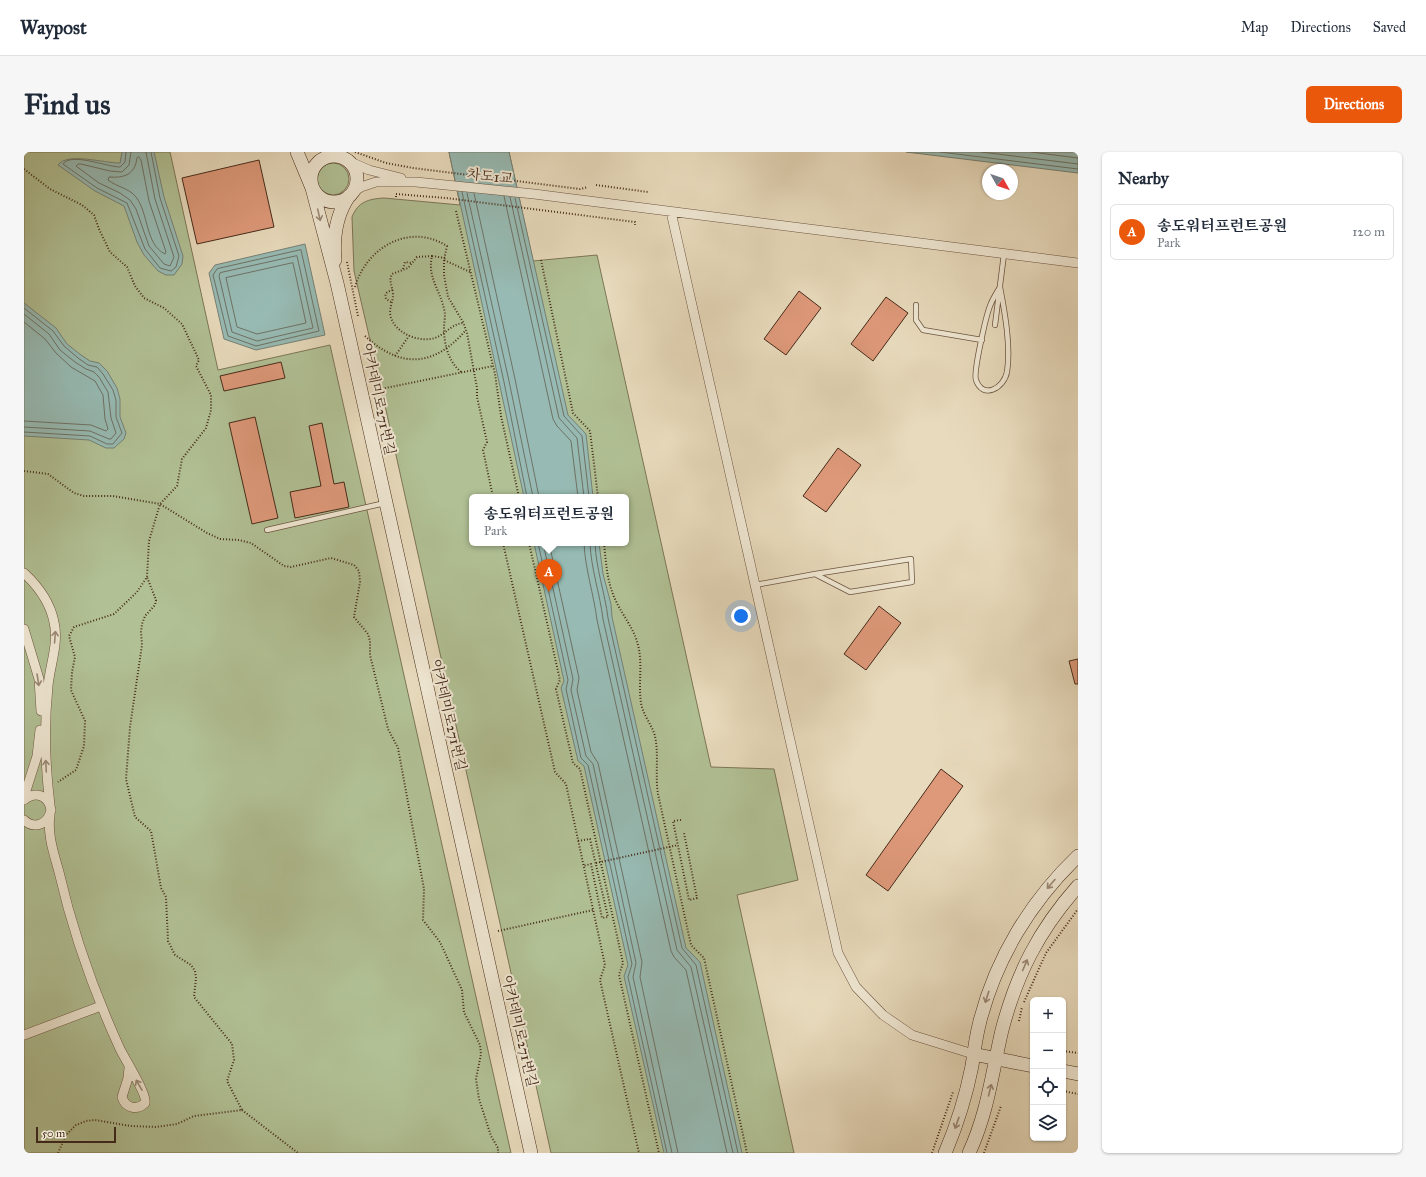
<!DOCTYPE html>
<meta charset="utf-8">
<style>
body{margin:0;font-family:"IM FELL Great Primer","Noto Serif KR",serif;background:#f6f6f7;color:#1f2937}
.controls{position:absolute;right:12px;bottom:12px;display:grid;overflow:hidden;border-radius:6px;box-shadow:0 1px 3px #0004}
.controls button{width:36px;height:36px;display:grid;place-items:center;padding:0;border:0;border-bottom:1px solid #e0e1e3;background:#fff;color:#1f2937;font:20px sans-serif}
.compass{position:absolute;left:958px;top:12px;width:36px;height:36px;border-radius:50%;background:#fff;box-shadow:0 1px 3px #0004;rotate:130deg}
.scale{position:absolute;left:12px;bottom:10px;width:80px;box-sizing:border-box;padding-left:4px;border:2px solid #462a19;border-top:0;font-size:11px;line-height:14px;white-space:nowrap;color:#462a19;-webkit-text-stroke:3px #f0e8d4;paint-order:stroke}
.you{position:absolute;left:717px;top:464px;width:14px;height:14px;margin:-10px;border:3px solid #fff;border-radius:50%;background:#1a73e8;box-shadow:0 0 0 6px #1a73e833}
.badge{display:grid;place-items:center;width:26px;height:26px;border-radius:50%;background:#ea580c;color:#fff;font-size:13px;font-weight:700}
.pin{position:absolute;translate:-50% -33px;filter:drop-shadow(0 1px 2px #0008)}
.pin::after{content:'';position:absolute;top:21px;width:14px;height:12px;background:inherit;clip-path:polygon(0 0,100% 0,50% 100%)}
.popup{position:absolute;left:445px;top:342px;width:160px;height:52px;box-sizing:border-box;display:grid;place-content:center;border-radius:6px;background:#fff;filter:drop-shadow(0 1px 3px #0005);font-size:13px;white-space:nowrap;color:#747a83}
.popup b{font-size:15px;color:#1f2937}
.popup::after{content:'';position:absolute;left:50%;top:100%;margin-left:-8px;border:8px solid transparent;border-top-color:#fff}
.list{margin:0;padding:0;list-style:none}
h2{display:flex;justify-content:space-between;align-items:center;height:52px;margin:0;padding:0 16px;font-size:17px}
h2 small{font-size:13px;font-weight:400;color:#747a83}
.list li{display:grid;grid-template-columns:26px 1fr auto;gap:12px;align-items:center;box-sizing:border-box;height:56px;margin:0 8px 8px;padding:0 8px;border:1px solid #e0e1e3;border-radius:6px}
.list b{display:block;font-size:15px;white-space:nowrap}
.list p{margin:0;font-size:13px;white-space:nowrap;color:#747a83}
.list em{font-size:13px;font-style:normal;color:#747a83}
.icon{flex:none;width:22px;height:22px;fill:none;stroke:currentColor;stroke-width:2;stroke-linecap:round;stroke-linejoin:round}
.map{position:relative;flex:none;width:1054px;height:1001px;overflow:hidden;border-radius:6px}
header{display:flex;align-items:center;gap:24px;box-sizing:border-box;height:56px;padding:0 20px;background:#fff;border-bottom:1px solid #e0e1e3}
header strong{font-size:19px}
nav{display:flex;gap:22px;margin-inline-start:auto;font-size:14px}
.intro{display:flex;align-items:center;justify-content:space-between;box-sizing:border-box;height:96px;padding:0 24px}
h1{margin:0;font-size:28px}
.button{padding:10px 18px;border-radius:6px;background:#ea580c;color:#fff;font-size:14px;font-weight:700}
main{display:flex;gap:24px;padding:0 24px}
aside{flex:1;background:#fff;border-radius:6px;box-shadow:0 1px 3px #0004}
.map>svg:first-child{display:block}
</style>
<header>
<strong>Waypost</strong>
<nav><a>Map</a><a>Directions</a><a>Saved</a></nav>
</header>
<div class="intro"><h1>Find us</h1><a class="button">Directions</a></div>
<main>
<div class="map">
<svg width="1054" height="1001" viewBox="0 0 1054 1001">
<rect width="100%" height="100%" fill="#e8dbbd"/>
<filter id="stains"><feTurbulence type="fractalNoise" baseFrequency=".005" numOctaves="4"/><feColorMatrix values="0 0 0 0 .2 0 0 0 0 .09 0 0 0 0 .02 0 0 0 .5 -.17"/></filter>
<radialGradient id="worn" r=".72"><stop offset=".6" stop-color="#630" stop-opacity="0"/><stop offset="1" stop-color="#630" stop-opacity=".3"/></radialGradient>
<path fill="#b1c195" stroke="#7c7657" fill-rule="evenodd" d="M0 0H146L194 218 306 193 487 1001H0Z
M425 0H485L509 109 573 103 687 615 750 617 774 728 713 743 770 1001H527L356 231 330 119 328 65C334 50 344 47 360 46L436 53ZM448 345H602V391H448Z
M293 27a16 16 0 1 1 32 0a16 16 0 1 1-32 0Z"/>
<path fill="#97bbb4" stroke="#778176" d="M98 0H130L140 45 159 104 158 112 150 123H142L134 119 120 103 113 90 100 54 71 39 34 13C43 0 79 11 96 11Z
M425 0H485L544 263 562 282 569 345H500Z
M882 0H1054V21Z
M281 92 301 183 232 198 200 187 185 121 191 113Z
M0 151 32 176 43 192 57 203 66 209 75 211 83 219 93 236 96 247V265L102 281 100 287 90 296H82L65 288 0 284Z
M510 391H575L579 422 587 452 588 465 662 796 676 810 718 1001H640L600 824 604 813 560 614 554 609 537 536 540 529Z"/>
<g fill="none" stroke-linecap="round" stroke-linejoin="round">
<path stroke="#6e7266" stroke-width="1" d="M102 0 101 10 96 15C83 15 47 0 39 12L73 36 103 51 121 97 136 116 147 119 152 115 155 104 136 46 127 0
M107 0 105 13 98 20 86 19 57 12H54L52 14 75 31 96 41 106 48 112 57 125 94 140 112 146 114 150 105 131 47 122 0
M916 0 1054 17
M957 0 1054 12
M1007 0 1054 6
M115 5 117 8 125 49 142 100 141 102C121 92 125 62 112 45 105 36 93 35 84 28L85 25C100 26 111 23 113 6Z
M438 40 480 230 503 345
M443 41 485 229 509 345
M450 41 491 227 515 345
M480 44 529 267 533 274 547 289 554 345
M486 45 535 266 553 286 560 345
M491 46 540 264 558 284 565 345
M277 98 295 179 232 194 204 184 189 123 193 117Z
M273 104 289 176 233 189 208 180 195 124 196 121Z
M269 111 282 171 233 182 213 175 202 126Z
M0 156 29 179 40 194 54 206 64 213 73 215 79 222 89 238 92 248V265L98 281 89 292H83L66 284 0 280
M0 162 25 182 36 198 51 210 62 217 70 220 75 225 84 240 87 266 92 281 87 287H85L66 279 0 275
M0 170 21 187 32 201 47 215 71 229 79 243 81 267 84 277 82 279 67 273 0 269
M514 391 544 528 542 537 557 606 564 613 608 812 604 825 643 1001
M519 391 549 527 547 538 562 604 569 612 612 811 609 825 648 1001
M525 391 555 526 553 538 567 600 574 611 618 810 616 825 654 1001
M560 391C561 417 570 443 573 468L647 799 650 805 662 818 703 1001
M566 391C567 417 576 442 579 467L653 798 667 815 709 1001
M571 391C572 417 581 441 584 466L658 796 672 813 714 1001"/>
</g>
<path fill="#de997a" stroke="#462a19" d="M235 8 250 75 173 92 158 26Z
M775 139 797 156 762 203 740 187Z
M862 145 884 161 849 209 827 192Z
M257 210 261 226 200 239 196 224Z
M231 265 254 366 228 372 205 271Z
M298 271 310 332 320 330 325 355 271 366 266 340 297 334 285 274Z
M814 296 837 313 802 360 779 344Z
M855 454 877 471 842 518 820 502Z
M1054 507V532H1051L1045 509Z
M917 617 939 634 864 739 842 723Z"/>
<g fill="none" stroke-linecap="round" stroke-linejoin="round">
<defs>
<path id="lane" d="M976 135C981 161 987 195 983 220 980 236 959 248 952 228 949 221 962 164 966 154 968 148 972 142 976 135Z
M892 153V168L899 178 958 188
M971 173 980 102
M243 378 361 351
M731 433 791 422 826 440 888 430 887 407 791 422"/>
<path id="street" d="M322 8 345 18 377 26
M328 41 337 35 352 30H392L510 42 1054 111
M647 60 814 801 832 835 859 863 888 883 949 902
M0 421C14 434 26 450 30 470 35 491 26 513 24 534 20 573 21 613 26 653
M0 477 15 527 17 559
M0 645 13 604 16 578
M0 648C12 638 25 644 27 658 24 672 11 678 0 668
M26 663C23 682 30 702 35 720 49 781 70 840 96 897 101 907 124 944 121 951 113 959 101 956 98 945L104 926 105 916
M0 883 77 854"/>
<path id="secondary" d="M273 0 288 36 313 131 507 1001
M287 27a23 23 0 1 1 46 0a23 23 0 1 1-46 0Z
M311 108C309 85 312 63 325 44
M949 902 1009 914
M1039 919 1054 922
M921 1001C933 973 942 944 948 914 950 899 952 884 956 869 972 806 1007 749 1054 704
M945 1001C964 960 968 921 978 878 993 821 1015 778 1054 734"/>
</defs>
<use href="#lane" stroke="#6e5642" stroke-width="6"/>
<use href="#street" stroke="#6e5642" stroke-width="10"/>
<use href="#secondary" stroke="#462a19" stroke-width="14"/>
<path stroke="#462a19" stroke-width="2" stroke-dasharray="1 2" stroke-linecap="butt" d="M331 0 362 11 389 16 556 37 564 35
M0 17 26 37 58 53 70 63 75 77 86 100 103 115 111 134 120 146 140 156 158 172 175 208 172 214 187 243V258L182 276 158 307 153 334 136 352 125 389 123 425 113 440 90 462 50 475 45 484 51 505 48 520 47 538 61 569 60 594 52 618 34 630
M572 33 624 40
M372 45V42L422 46 611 70V73
M432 59 471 222 477 264 495 345
M408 104 393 105 384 116 368 122C364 129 369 135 369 143 369 149 366 154 366 161 368 179 390 189 406 187 419 186 426 172 439 171
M421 106 408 104C403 125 416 138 420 157 422 163 420 170 420 176 420 192 424 209 437 220
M420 108V123L424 145 439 170 443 181 453 236V245L463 290 459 298 469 345
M517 108 549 261 566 279 574 345
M323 110 334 164
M379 117 381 110 388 111
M331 135C342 96 385 70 423 94L420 108 446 120
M367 150 362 147C360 141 364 139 369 138
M341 184C377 217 410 215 442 178
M371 204 385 184
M352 238 469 214
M0 319 24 322 50 341 60 344H89L136 352 183 381 196 387 215 388 227 391 260 414 267 415 307 406 330 413 335 419 336 430 330 465 344 482 346 489V503L364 577 374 596 400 737 399 768 416 790 438 838 440 860 456 893 457 902 452 927 455 947 467 984 474 996V1001
M479 391 531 620 542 632 581 813 576 828 615 1001
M505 391 536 528 532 537 549 611 556 617 599 811 595 823 635 1001
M580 391C582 410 583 430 591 447 598 463 610 476 614 493 619 512 614 531 617 551 619 563 628 573 631 584 635 603 631 623 634 642L667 793 680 806 723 1001
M657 668 649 669 665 748 673 746 660 681
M554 689 566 687 584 765 578 766 567 712 559 714
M474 779 569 758
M1000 850 1022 801 1054 757
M995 869 998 855
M1039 899 1054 901
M1006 932 1009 933
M1039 939 1054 942
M218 958 274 1001
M34 1001 42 983 52 973 62 969 71 968 107 974 132 975 153 972 170 964 218 958 203 929 210 908 208 892 170 845 172 826 171 819 167 813 151 803 144 789 142 745 137 736 127 679 111 665 102 627 106 575 118 493 117 480 118 472 121 464 131 453 132 448 123 425
M908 1001 929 940
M960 1001 977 954"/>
<use href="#lane" stroke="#f0e8d4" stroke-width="4.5"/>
<use href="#street" stroke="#f0e8d4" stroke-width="9"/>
<use href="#secondary" stroke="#f0e8d4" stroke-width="13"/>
<path stroke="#462a19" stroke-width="2" stroke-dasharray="1 2" stroke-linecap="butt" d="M572 711 654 693"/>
</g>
<defs><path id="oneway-shaft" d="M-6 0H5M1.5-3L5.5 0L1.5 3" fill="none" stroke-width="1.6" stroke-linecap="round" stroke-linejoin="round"/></defs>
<g stroke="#9b8976">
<use href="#oneway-shaft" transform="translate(295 63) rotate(77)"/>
<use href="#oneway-shaft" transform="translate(31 485) rotate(-86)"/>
<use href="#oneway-shaft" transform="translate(14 528) rotate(81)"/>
<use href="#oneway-shaft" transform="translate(22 614) rotate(-93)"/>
<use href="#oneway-shaft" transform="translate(1027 732) rotate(131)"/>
<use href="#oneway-shaft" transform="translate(1001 813) rotate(-67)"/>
<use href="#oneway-shaft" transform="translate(963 845) rotate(108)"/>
<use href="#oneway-shaft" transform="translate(115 933) rotate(-120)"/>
<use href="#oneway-shaft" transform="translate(966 938) rotate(-76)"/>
<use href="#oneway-shaft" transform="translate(933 971) rotate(109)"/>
</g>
<g text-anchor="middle" stroke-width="4" stroke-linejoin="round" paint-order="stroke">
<g font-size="14" fill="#462a19" stroke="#f0e8d4">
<text transform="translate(466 24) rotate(6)" y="5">차도1교</text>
<text transform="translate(355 247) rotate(78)" y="5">아카데미로271번길</text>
<text transform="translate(425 563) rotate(77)" y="5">아카데미로271번길</text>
<text transform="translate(496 879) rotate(77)" y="5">아카데미로271번길</text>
</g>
</g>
<rect width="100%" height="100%" filter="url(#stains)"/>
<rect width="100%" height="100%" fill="url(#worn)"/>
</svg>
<div class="controls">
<button>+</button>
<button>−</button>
<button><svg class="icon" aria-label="locate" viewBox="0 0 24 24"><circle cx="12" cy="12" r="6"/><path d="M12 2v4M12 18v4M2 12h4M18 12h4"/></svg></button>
<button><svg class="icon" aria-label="layers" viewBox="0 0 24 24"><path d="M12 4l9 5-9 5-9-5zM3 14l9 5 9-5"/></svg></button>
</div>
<svg class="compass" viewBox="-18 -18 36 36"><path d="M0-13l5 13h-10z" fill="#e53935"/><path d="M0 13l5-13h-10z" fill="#747a83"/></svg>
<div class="scale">50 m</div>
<div class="you"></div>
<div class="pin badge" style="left:525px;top:440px">A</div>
<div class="popup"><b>송도워터프런트공원</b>Park</div>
</div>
<aside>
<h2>Nearby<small></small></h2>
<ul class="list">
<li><span class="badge">A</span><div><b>송도워터프런트공원</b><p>Park</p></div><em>120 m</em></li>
</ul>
</aside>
</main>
